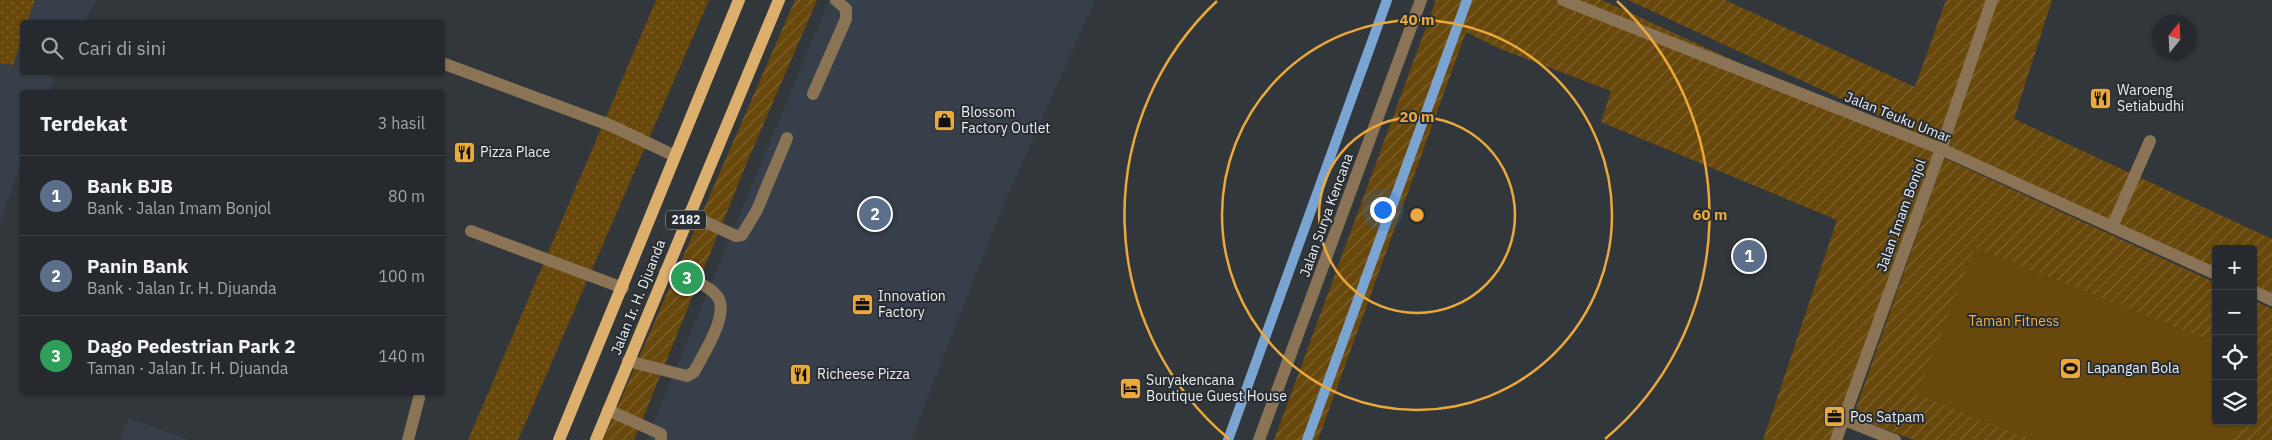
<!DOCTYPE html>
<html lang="id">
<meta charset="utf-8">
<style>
body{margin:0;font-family:"IBM Plex Sans",sans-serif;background:#323539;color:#f1f3f6}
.controls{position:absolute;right:15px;bottom:15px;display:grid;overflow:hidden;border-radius:5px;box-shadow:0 1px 4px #0004}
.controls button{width:45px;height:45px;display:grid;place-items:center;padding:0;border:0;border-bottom:1px solid #424549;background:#26292d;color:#f1f3f6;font:25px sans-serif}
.compass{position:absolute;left:2152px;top:15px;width:45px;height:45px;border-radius:50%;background:#26292d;box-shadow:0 1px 4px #0004;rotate:18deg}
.you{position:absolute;left:1382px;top:209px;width:18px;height:18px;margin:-12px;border:4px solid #fff;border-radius:50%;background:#1a73e8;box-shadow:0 0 0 8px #1a73e833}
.badge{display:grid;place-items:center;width:32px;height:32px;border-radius:50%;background:#8c9099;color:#fff;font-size:16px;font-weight:700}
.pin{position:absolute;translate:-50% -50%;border:2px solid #fff;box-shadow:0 1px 5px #0006}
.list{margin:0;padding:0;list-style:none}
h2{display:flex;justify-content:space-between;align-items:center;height:65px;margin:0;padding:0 20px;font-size:21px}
h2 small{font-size:16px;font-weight:400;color:#a4a6aa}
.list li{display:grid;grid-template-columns:32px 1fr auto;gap:15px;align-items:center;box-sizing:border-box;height:80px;padding:0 20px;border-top:1px solid #424549}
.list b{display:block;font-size:19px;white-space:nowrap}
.list p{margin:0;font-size:16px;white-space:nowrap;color:#a4a6aa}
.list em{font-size:16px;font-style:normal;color:#a4a6aa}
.icon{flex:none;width:28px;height:28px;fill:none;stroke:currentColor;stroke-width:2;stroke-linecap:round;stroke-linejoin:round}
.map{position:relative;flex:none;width:2272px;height:440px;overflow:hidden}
.search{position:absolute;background:#26292d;box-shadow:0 1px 4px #0004;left:20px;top:20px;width:425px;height:55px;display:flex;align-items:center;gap:12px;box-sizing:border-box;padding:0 18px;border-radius:5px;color:#a4a6aa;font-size:19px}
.panel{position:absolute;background:#26292d;box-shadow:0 1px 4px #0004;left:20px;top:90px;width:425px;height:305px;border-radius:5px}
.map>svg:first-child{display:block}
</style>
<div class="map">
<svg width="2272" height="440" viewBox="0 0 2272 440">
<defs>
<pattern id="grass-dots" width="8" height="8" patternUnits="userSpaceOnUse" patternTransform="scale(1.25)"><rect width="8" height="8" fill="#69480c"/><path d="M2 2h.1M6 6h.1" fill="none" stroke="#7f6330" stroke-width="1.8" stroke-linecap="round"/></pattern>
<pattern id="garden-furrows" width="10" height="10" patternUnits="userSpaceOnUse" patternTransform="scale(1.25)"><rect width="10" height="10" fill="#69480c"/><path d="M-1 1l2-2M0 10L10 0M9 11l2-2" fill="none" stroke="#7f6330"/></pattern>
</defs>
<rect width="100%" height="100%" fill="#32373c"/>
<path fill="#363f4a" d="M0 0H97L84 22H22V72L56 73 48 92H22V162L0 222Z
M829 0H1095L998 218 911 440H646Z
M129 418 189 440H119Z"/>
<path fill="url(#grass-dots)" d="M0 0H35L27 22H22V37L13 65 0 63Z
M656 0H709L518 440H468Z"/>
<path fill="url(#garden-furrows)" d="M795 0H817L748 160 634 440H603Z
M1436 0H1602L1935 153 1835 440H1763L1837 220 1601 122 1611 91 1498 48 1466 32 1318 440H1274Z
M1628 0H1725L1915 87 1946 0H1988L1939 144Z
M1996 0H2052L2014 119 2272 239V296L2253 287V249H2216V270L1946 147Z
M1944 158 2216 283V421H2253V300L2272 309V440H1914L1853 417Z"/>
<path fill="#69480c" d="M1975 248 2216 343V421H2239L2232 440H2032L1917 394Z"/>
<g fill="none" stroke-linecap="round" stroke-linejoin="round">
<path stroke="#7aa5d3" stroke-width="10" d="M1228 440 1387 0
M1307 440 1467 0"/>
<path stroke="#8a7455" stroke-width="12" d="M1563 0 1941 149 2216 274
M442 63 612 126 675 156
M813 94 846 19V9L836 0
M688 214 736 236 742 235 757 210 787 138
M2112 227 2150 141
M471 231 623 288
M2253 291 2272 300
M628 361 687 376 694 372C702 356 731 313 717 296 706 282 681 277 665 272
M608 410 661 434V440
M1842 419 1895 440
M408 440 419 398
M1259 440 1421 0
M1836 440 1941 149 1992 0"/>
<path stroke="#ddaf6d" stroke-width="12" d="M559 440 739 0
M596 440 779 0"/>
</g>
<g fill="none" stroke="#eca93a" stroke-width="2.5">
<circle cx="1417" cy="215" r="98"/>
<circle cx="1417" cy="215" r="195"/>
<path d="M1229 439A293 293 0 0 1 1217 1M1617 1A293 293 0 0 1 1605 439"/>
</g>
<defs>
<symbol id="restaurant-square" viewBox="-11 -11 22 22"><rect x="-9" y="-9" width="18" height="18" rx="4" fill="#eca93a" stroke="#282d32"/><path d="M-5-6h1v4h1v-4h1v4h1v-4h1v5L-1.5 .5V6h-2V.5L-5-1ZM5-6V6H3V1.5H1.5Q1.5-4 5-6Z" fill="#111"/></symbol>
<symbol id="shop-square" viewBox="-11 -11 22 22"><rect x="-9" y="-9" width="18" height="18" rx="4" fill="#eca93a" stroke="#282d32"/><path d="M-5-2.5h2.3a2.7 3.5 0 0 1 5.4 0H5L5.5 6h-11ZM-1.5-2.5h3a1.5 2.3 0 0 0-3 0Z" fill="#111"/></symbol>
<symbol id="office-square" viewBox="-11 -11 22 22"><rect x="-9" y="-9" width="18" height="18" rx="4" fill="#eca93a" stroke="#282d32"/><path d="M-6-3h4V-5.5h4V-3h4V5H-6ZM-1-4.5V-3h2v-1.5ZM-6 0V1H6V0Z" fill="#111"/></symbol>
<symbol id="stadium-square" viewBox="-11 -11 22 22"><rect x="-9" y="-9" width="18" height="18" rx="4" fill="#eca93a" stroke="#282d32"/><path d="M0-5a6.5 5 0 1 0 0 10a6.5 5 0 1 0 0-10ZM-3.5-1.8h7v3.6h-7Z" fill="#111"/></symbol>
<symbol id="hotel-square" viewBox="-11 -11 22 22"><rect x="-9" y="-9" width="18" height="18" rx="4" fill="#eca93a" stroke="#282d32"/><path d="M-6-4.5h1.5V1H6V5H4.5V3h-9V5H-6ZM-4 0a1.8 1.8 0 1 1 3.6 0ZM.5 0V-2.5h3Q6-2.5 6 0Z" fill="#111"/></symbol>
</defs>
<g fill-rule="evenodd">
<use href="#restaurant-square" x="2088" y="86" width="25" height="25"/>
<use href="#shop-square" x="932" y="108" width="25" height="25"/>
<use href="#restaurant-square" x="452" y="140" width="25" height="25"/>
<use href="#office-square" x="850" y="292" width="25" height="25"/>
<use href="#stadium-square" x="2058" y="356" width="25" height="25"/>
<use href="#restaurant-square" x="788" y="362" width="25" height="25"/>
<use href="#hotel-square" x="1118" y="376" width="25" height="25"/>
<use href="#office-square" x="1822" y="404" width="25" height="25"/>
</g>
<g text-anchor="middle" stroke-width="4" stroke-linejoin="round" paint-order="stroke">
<rect fill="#282d32" stroke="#b0b3b7" stroke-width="1" x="666" y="210.5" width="40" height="19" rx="4"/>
<g font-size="12" font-weight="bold" fill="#eaedf0">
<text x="686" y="224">2182</text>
</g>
<g font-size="14" fill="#eaedf0" stroke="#282d32" text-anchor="start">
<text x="2117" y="95">Waroeng<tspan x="2117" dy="16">Setiabudhi</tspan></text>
<text x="961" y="117">Blossom<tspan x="961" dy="16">Factory Outlet</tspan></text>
<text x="480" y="157">Pizza Place</text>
<text x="878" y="301">Innovation<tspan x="878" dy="16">Factory</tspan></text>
<text x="2087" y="373">Lapangan Bola</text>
<text x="817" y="379">Richeese Pizza</text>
<text x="1146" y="385">Suryakencana<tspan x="1146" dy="16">Boutique Guest House</tspan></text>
<text x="1850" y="422">Pos Satpam</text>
</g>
<g font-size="14" fill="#eaedf0" stroke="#282d32">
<text transform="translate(1898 117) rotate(22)" y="5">Jalan Teuku Umar</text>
<text transform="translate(1326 215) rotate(-70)" y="5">Jalan Surya Kencana</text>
<text transform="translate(1901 215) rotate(-70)" y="5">Jalan Imam Bonjol</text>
<text transform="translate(638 297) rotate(-68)" y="5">Jalan Ir. H. Djuanda</text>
</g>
<g font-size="14" fill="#f6b040" stroke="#282d32">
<text x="2014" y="326">Taman Fitness</text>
</g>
</g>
<circle cx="1417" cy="215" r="8" fill="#eca93a" stroke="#282d32" stroke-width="2.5"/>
<g font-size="15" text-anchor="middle" font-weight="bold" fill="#eca93a" stroke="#282d32" stroke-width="4" stroke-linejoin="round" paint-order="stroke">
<text x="1417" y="25">40 m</text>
<text x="1417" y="122">20 m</text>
<text x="1710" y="220">60 m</text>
</g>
</svg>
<div class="controls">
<button>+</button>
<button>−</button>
<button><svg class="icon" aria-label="locate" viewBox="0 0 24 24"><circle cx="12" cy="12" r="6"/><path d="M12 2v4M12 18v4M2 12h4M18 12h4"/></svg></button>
<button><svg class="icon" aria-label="layers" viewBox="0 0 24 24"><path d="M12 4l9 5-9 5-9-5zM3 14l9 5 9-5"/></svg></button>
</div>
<svg class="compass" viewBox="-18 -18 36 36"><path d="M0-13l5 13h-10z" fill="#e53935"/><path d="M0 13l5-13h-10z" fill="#a4a6aa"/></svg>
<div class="you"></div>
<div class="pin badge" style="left:1749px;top:256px;background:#5c6f8a">1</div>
<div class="pin badge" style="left:875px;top:214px;background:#5c6f8a">2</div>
<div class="pin badge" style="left:687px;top:278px;background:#2e9e5b">3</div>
<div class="search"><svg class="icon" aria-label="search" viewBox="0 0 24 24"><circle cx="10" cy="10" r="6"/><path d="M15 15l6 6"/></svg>Cari di sini</div>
<section class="panel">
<h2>Terdekat<small>3 hasil</small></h2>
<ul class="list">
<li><span class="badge" style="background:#5c6f8a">1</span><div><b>Bank BJB</b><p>Bank · Jalan Imam Bonjol</p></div><em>80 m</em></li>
<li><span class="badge" style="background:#5c6f8a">2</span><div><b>Panin Bank</b><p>Bank · Jalan Ir. H. Djuanda</p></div><em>100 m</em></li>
<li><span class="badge" style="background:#2e9e5b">3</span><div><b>Dago Pedestrian Park 2</b><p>Taman · Jalan Ir. H. Djuanda</p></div><em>140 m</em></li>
</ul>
</section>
</div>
